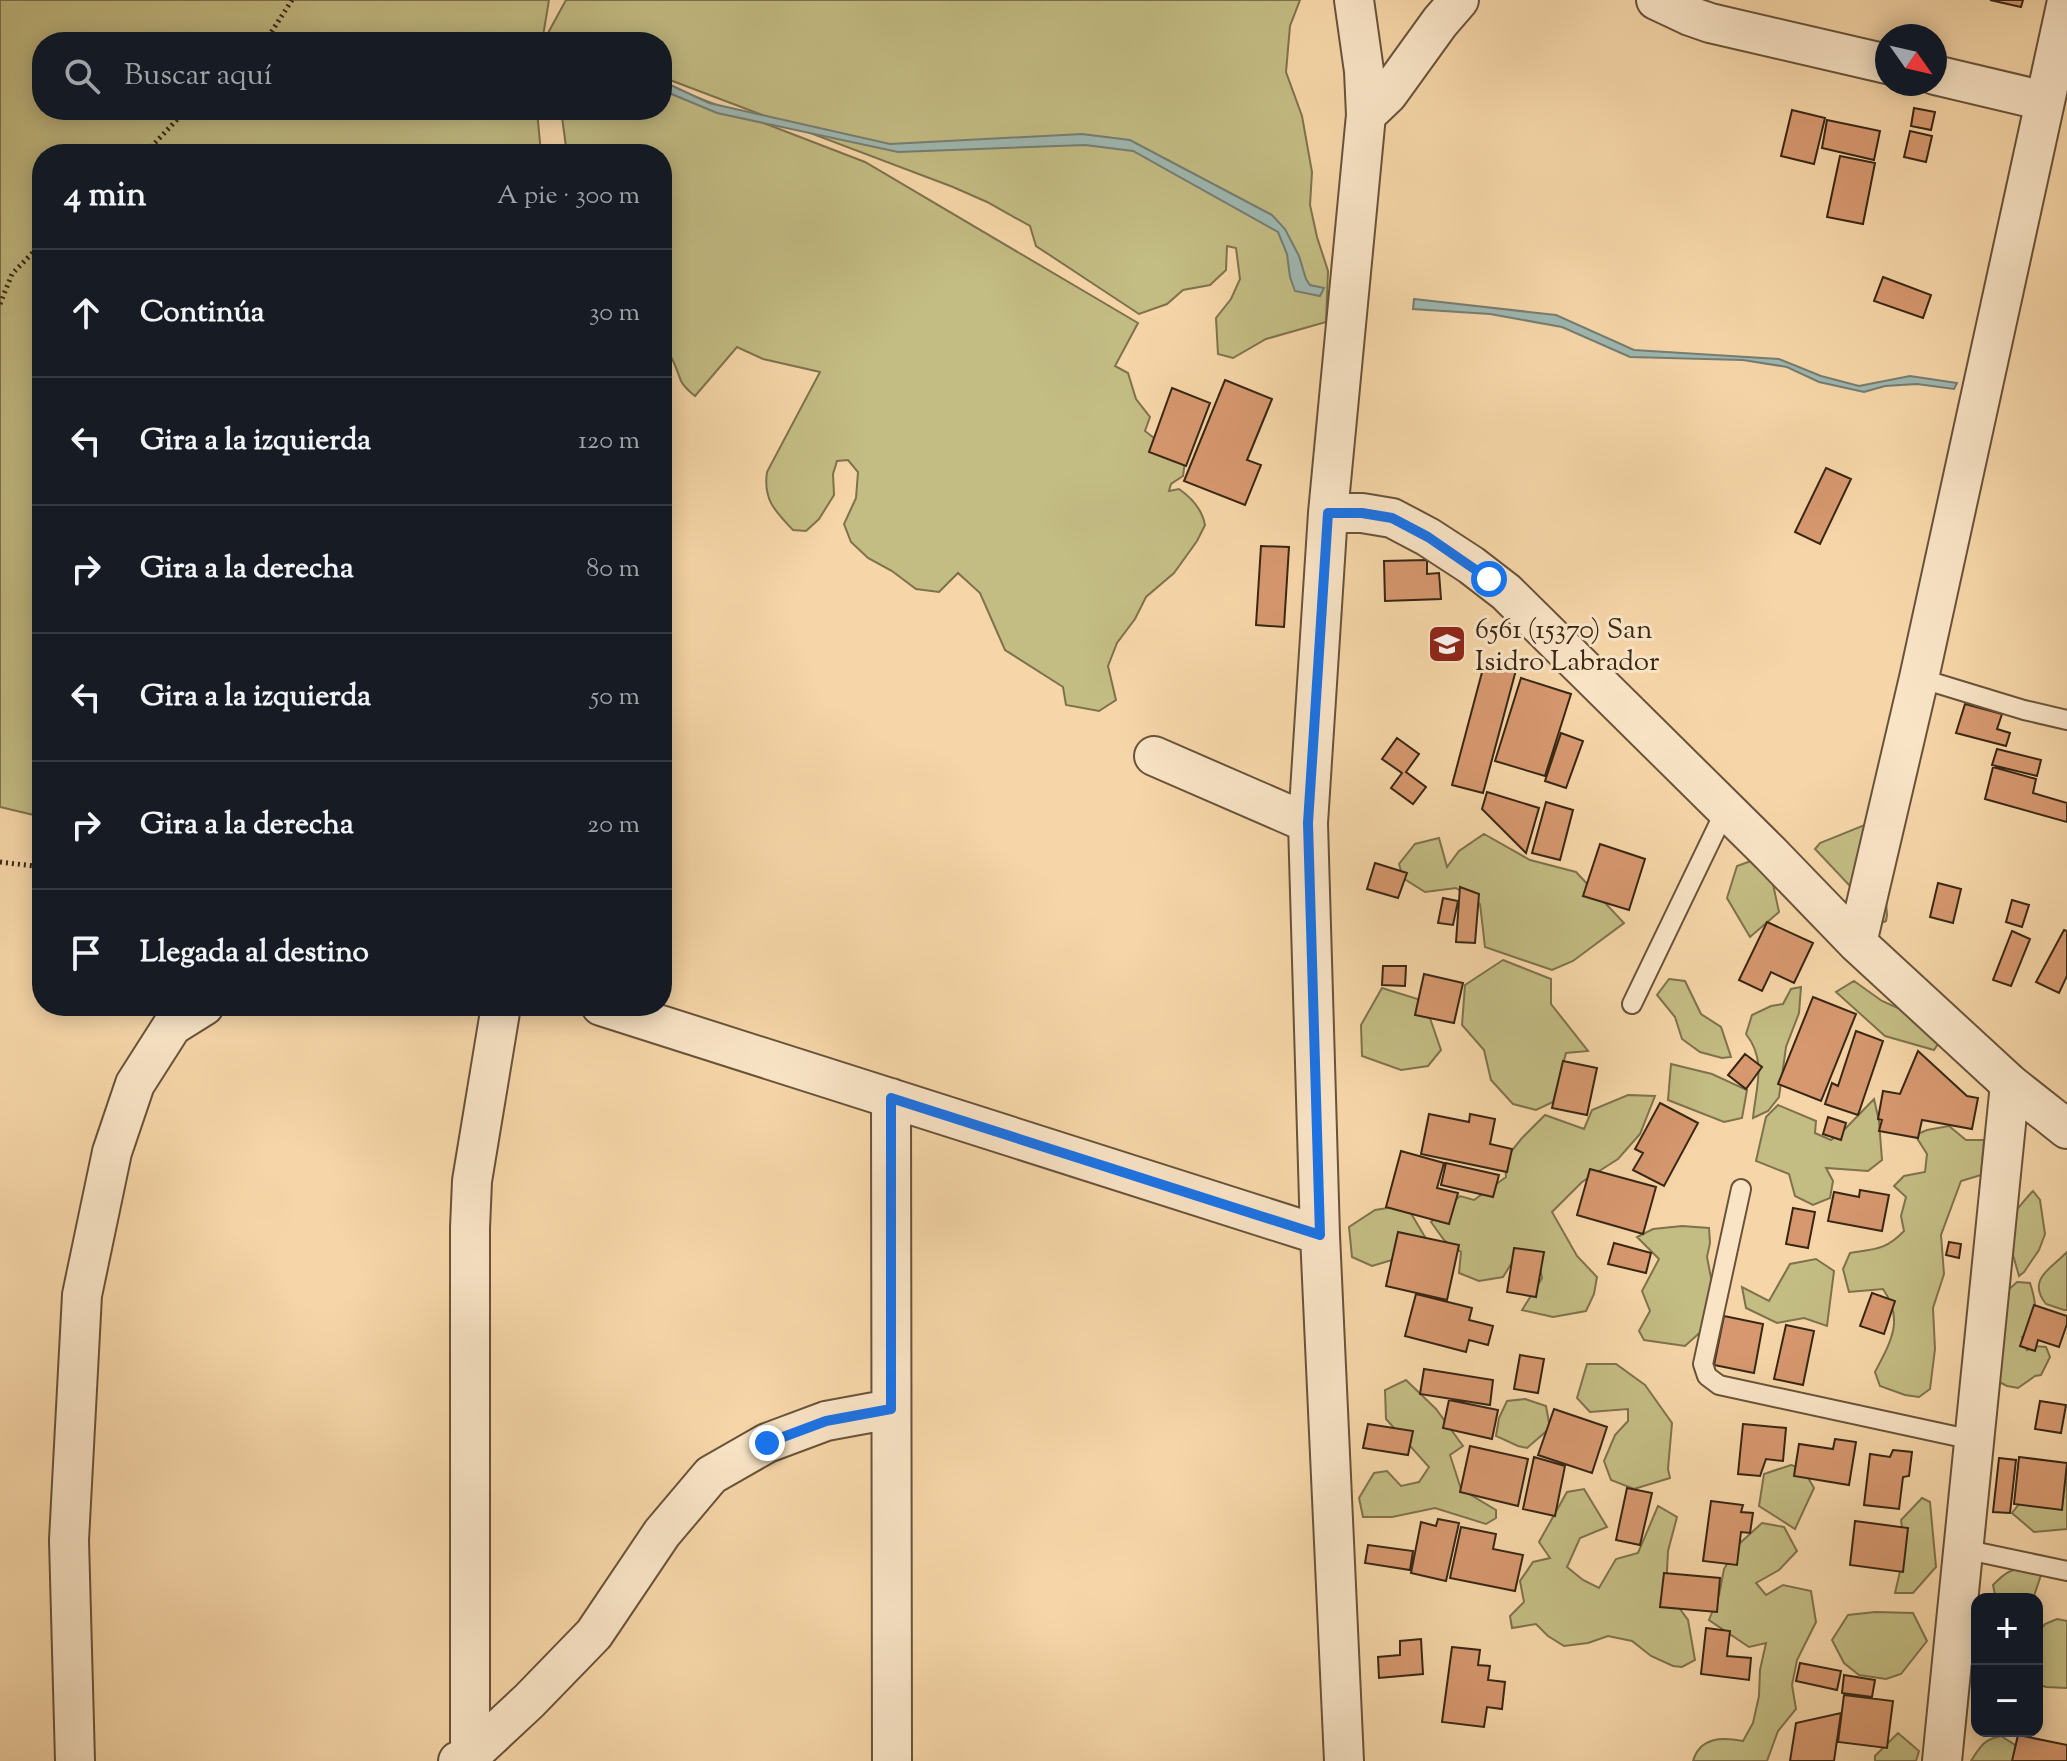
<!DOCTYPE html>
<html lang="es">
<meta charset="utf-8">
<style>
body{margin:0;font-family:"Sorts Mill Goudy",serif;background:#242831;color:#f1f3f6}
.controls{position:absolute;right:24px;bottom:24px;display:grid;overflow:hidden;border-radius:16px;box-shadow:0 4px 20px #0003}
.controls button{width:72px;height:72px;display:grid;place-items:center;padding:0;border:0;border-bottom:2px solid #363941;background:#171b24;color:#f1f3f6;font:40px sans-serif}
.compass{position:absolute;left:1875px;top:24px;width:72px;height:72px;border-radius:50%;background:#171b24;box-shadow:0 4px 20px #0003;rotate:124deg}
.stop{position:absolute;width:24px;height:24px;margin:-18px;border:6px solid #1a73e8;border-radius:50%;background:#fff}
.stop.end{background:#1a73e8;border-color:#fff;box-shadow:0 2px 8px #0008}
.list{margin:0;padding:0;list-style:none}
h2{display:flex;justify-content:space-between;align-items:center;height:104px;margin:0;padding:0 32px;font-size:34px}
h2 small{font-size:26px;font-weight:400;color:#9ea1a6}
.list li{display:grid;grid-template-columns:52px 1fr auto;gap:24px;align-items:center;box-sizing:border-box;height:128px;padding:0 32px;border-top:2px solid #363941}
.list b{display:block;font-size:30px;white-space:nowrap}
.list em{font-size:26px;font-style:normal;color:#9ea1a6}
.icon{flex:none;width:44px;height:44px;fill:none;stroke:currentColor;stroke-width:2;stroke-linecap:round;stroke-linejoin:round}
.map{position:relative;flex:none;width:2067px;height:1761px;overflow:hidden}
.search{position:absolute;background:#171b24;box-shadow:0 4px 20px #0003;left:32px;top:32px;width:640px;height:88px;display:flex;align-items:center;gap:20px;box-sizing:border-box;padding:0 28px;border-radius:32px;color:#9ea1a6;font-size:30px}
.panel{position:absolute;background:#171b24;box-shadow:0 4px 20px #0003;left:32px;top:144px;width:640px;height:872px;border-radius:32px}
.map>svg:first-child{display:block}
</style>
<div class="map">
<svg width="2067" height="1761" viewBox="0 0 2067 1761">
<rect width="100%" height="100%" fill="#f6d6a8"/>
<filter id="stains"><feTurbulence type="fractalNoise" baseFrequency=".0025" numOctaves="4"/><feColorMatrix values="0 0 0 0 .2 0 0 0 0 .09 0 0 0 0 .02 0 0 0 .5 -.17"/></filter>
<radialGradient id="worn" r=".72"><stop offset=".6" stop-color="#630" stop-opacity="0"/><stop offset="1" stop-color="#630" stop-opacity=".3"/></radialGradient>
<path fill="#c3bc83" stroke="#7e724c" stroke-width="2" d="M0 0H549L542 42H42V110H537L541 154H42V817L0 807Z
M566 0H1300L1290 26 1286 72 1302 116 1312 172 1310 205 1317 237 1328 271 1326 322 1266 339 1233 358 1218 354 1216 318 1231 299 1240 279 1236 248 1227 246 1226 270 1210 285 1183 290 1167 304 1139 314 1036 246 1030 226 987 202 953 187 662 77V42H571L548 33Z
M662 84 865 162 1138 323 1115 366 1128 373 1136 399 1150 417 1145 431 1185 462 1183 476 1171 484 1169 491 1179 489C1192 498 1202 509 1205 525L1197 541 1174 573 1146 597 1135 619 1117 643 1108 666 1116 700 1099 711 1066 705 1063 687 1005 650 980 593 958 573 939 592 916 589 892 571 868 558 851 542 844 524 856 498 858 472 848 460 837 461 833 474 834 495 819 519 806 531 793 530C775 511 763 500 767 472L820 372 763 359 737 347 695 396C690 392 684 387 681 381 676 369 673 355 662 346V154H567L561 110H662Z
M1872 822 1880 824 1887 915 1886 921 1884 922 1815 849 1820 843Z
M1484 834 1530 860 1576 872 1624 923 1573 961 1552 970 1485 947 1480 904 1456 888 1425 892 1403 878 1399 864 1415 844 1439 838 1447 867 1459 851Z
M1754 860 1771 875 1779 912 1750 937 1727 898 1737 866Z
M1503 960 1551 979V1004L1588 1051 1566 1053 1553 1102 1536 1110 1513 1104 1491 1080 1484 1050 1462 1025 1465 985Z
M1669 979 1685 981 1701 1014 1721 1027 1731 1057 1722 1058 1700 1052 1682 1039 1675 1017 1657 995Z
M1854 981 1882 1001 1947 1030 1934 1050 1885 1036 1836 992Z
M1801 987 1799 1013 1786 1047 1779 1097 1768 1111 1753 1118C1756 1086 1767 1061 1746 1034L1752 1015 1771 1006 1783 1004 1791 989Z
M1382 988 1424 1001 1441 1050 1428 1066 1401 1070 1362 1056 1361 1025Z
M1671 1064 1712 1074 1747 1090 1742 1118 1724 1122 1668 1100Z
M1628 1095 1655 1096 1640 1134 1618 1159 1582 1182 1552 1212 1577 1256 1597 1277 1594 1294 1586 1311 1553 1317 1522 1310 1542 1278 1537 1253 1519 1251 1503 1277 1479 1281 1459 1273 1461 1252 1444 1240 1431 1222 1460 1196 1474 1200 1506 1177 1505 1159 1522 1138 1545 1115 1584 1129 1592 1110Z
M1874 1099 1879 1121 1882 1160 1868 1171 1826 1168 1833 1181 1830 1198 1813 1205 1795 1196 1789 1174 1756 1161 1766 1117 1778 1105 1816 1121 1815 1133 1831 1140 1845 1129Z
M1949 1126 1966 1140H1984L1981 1175 1961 1181 1941 1235 1944 1274 1933 1308 1935 1349 1930 1389 1919 1397 1905 1395 1880 1386 1875 1372C1890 1343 1905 1320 1883 1289L1849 1292 1843 1269 1850 1253C1875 1249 1886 1250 1904 1231L1901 1216 1906 1197 1894 1186 1904 1176 1925 1172 1927 1154 1915 1135 1927 1130Z
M2033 1191 2040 1200 2045 1234 2039 1250 2024 1272 2019 1276 2013 1255 2005 1243C2006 1237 2005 1228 2008 1222 2010 1217 2029 1195 2033 1191Z
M1406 1205 1425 1237 1392 1260 1372 1266 1352 1257 1349 1227 1375 1210Z
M1682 1226 1709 1228 1710 1243 1707 1257 1713 1288 1705 1328 1685 1346 1644 1340 1639 1331 1650 1311 1642 1291 1659 1259 1637 1237 1653 1229Z
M2067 1252V1310H2064L2046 1304C2026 1279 2052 1268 2067 1252Z
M1816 1259 1834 1271 1827 1326 1804 1318 1777 1323 1746 1308 1742 1287 1769 1301 1790 1264Z
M2017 1282 2030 1283C2036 1301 2041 1328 2022 1337L2027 1350 2034 1346 2046 1347 2050 1357 2041 1375 2035 1376 2018 1388 2007 1386 1991 1378 2006 1292Z
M1587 1364H1616L1645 1385 1672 1423 1668 1469 1670 1478 1634 1489 1611 1480 1604 1461 1615 1435 1628 1421V1409L1590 1412 1577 1398Z
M1406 1380 1436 1409 1463 1446 1450 1455 1461 1489 1496 1510V1518L1486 1524 1435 1508 1392 1517H1363L1359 1498 1374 1473 1387 1471 1401 1486 1419 1482 1429 1467 1386 1419 1385 1390Z
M1525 1399 1546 1406 1550 1428 1527 1448 1518 1446 1496 1436 1499 1418 1507 1401Z
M1791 1465 1803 1469 1814 1488 1795 1529 1759 1506 1764 1474Z
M2067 1467V1529L2034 1532 2012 1513 2023 1499 2063 1473Z
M1584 1489 1607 1527 1580 1538 1567 1567 1583 1580 1599 1588 1616 1559 1638 1553 1658 1506 1677 1517 1668 1551 1666 1590 1688 1620 1695 1660 1682 1667 1673 1666 1651 1656 1632 1641 1608 1636 1588 1643 1564 1646 1548 1636 1536 1624 1512 1628 1510 1616 1524 1602 1520 1581 1533 1562 1550 1558 1539 1542 1567 1492Z
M1922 1498 1930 1502 1936 1567 1913 1593H1895L1905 1550 1901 1520Z
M1762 1523 1784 1527 1797 1551 1779 1570 1756 1583 1766 1595 1783 1585 1811 1591 1816 1622 1797 1660 1792 1685 1796 1709 1778 1731 1767 1761H1693C1700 1737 1722 1737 1743 1741L1753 1723 1759 1696 1760 1670 1766 1643 1749 1647 1709 1620 1719 1595 1724 1569 1739 1544Z
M2028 1568 2041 1575 2033 1599H1996L1993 1585C2006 1572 2010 1569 2028 1568Z
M1875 1612 1913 1613 1927 1641 1901 1674 1886 1679 1859 1675 1844 1663 1832 1640 1848 1615Z
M2057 1619 2067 1621V1688L2046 1687 2037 1684V1634L2045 1624Z
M1898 1733 1919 1751 1916 1761H1875V1756Z
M2001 1736 2020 1748 2019 1761H1971C1980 1747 1984 1739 2001 1736Z"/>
<path fill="#9eb7b0" stroke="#757d72" stroke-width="2" d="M662 81 709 103 890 144 1082 134 1130 140 1272 215 1285 229 1299 256 1306 279 1310 285 1324 288 1320 296 1295 291 1290 277 1287 254 1278 232 1133 151 1085 145 898 152 717 113 662 90Z
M1414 299 1556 315 1634 350 1779 359 1821 376 1859 386 1910 376 1957 383 1954 389 1917 384 1885 386 1864 392 1819 382 1787 367 1743 360 1630 357 1562 327 1490 314 1413 309Z"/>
<path fill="#d7986f" stroke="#382715" stroke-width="2" d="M1990 0H2023L2021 7Z
M1914 108 1935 112 1931 130 1911 126Z
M1792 110 1825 118 1814 164 1781 156Z
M1827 120 1880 131 1874 160 1822 148Z
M1910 131 1932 136 1926 162 1904 157Z
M1840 156 1875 163 1863 224 1827 217Z
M1883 277 1931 295 1923 318 1874 301Z
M1225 380 1272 399 1247 460 1261 465 1245 505 1184 481Z
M1172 388 1210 403 1186 466 1149 452Z
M1826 468 1851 479 1820 544 1795 532Z
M1261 546 1289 547 1284 627 1256 625Z
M1427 560V574L1439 573 1441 599 1385 601 1384 561Z
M1485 661 1516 670 1483 793 1452 785Z
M1521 678 1571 694 1545 776 1495 761Z
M1965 704 2002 714 1997 729 2010 733 2006 746 1956 733Z
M1561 733 1583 741 1566 788 1545 781Z
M1397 738 1419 754 1406 772 1426 787 1413 804 1391 788 1402 773 1382 759Z
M1997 749 2041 760 2037 776 1992 765Z
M1993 767 2036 779 2033 793 2067 803V822L1985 799Z
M1487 792 1539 808 1526 853 1482 809Z
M1546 802 1573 810 1560 860 1532 853Z
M1600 844 1645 859 1629 910 1583 896Z
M1375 863 1407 873 1398 898 1367 889Z
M1938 883 1961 889 1953 923 1930 917Z
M1460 887 1479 894 1475 943 1456 942Z
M1443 898 1458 901 1453 925 1438 923Z
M2012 900 2029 905 2022 927 2006 922Z
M1767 922 1813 943 1794 983 1771 972 1762 991 1739 980Z
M2064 930 2067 931V976L2059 993 2036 982Z
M2012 931 2030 939 2011 986 1993 980Z
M1383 966H1406L1405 986 1382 985Z
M1424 974 1463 983 1454 1023 1415 1015Z
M1813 997 1856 1014 1821 1101 1778 1084Z
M1856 1031 1883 1041 1858 1115 1825 1104 1832 1083 1838 1086Z
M1918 1051 1967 1096 1978 1098 1972 1129 1922 1120 1918 1138 1879 1131 1882 1120 1878 1119 1883 1091 1900 1094Z
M1745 1054 1762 1067 1746 1089 1728 1075Z
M1563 1061 1597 1068 1587 1115 1552 1108Z
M1660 1103 1698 1123 1664 1186 1633 1170 1643 1153 1635 1149Z
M1429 1114 1469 1122 1470 1114 1495 1119 1490 1144 1512 1149 1507 1172 1421 1154Z
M1828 1117 1846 1123 1841 1140 1823 1134Z
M1401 1151 1444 1163 1437 1188 1458 1193 1449 1224 1386 1207Z
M1446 1163 1499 1175 1493 1197 1441 1185Z
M1590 1169 1656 1187 1643 1234 1577 1215Z
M1860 1190 1889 1195 1882 1231 1828 1221 1834 1192 1859 1197Z
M1793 1208 1815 1212 1808 1248 1786 1244Z
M1398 1232 1459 1245 1447 1300 1386 1286Z
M1949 1242 1961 1244 1959 1258 1946 1255Z
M1614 1243 1651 1253 1646 1273 1608 1264Z
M1514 1248 1544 1252 1536 1297 1507 1292Z
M1872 1293 1895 1301 1884 1334 1860 1326Z
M1416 1294 1472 1308 1469 1320 1493 1326 1488 1345 1469 1340 1466 1352 1405 1336Z
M2034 1305 2067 1316V1324L2059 1347 2038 1340 2035 1351 2020 1346Z
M1724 1316 1763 1324 1754 1373 1714 1365Z
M1786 1325 1814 1331 1803 1385 1774 1379Z
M1520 1355 1544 1359 1538 1393 1514 1389Z
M1424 1369 1493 1380 1490 1405 1420 1394Z
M1449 1400 1498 1410 1492 1439 1443 1428Z
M2040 1401 2066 1405 2061 1433 2035 1429Z
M1554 1409 1607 1427 1592 1473 1538 1455Z
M1368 1424 1413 1431 1408 1455 1363 1448Z
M1743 1424 1786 1428 1783 1461 1766 1459 1760 1476 1738 1474Z
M1835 1439 1856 1442 1849 1485 1794 1476 1799 1444 1833 1449Z
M1470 1446 1528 1459 1518 1506 1460 1492Z
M1893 1450 1912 1452 1909 1476 1903 1477 1899 1509 1864 1505 1870 1454 1890 1457Z
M1534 1457 1565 1466 1555 1516 1523 1509Z
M2019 1457 2067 1463 2062 1510 2014 1504Z
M1999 1458 2016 1460 2010 1513 1993 1512Z
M1627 1488 1652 1493 1640 1545 1616 1540Z
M1711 1501 1743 1505 1741 1512 1753 1513 1750 1533 1741 1532 1737 1565 1703 1561Z
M1438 1519 1459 1523 1446 1581 1411 1573 1421 1522 1436 1526Z
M1855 1521 1908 1528 1903 1572 1850 1565Z
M1461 1527 1496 1534 1493 1549 1523 1555 1515 1591 1450 1578Z
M1368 1545 1413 1551 1410 1570 1365 1563Z
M1664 1573 1720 1578 1717 1612 1660 1607Z
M1706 1628 1730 1631 1727 1656 1751 1658 1749 1680 1701 1674Z
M1421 1639 1423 1674 1379 1678 1378 1657 1400 1655V1641Z
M1452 1647 1480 1650 1478 1665 1490 1666 1488 1680 1505 1682 1502 1709 1487 1707 1484 1727 1442 1722Z
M1800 1663 1841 1671 1837 1690 1796 1681Z
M1844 1675 1875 1680 1872 1697 1842 1693Z
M1844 1695 1893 1701 1887 1748 1838 1742Z
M1841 1713 1834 1761H1790L1796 1723Z
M2018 1735 2067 1745V1761H2012Z"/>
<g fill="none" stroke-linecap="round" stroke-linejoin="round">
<defs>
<path id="lane" d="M1919 678 2024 710 2067 720
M1632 1004 1726 809
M1741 1189 1703 1364 1707 1376 1719 1385 1973 1440
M1963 1549 2067 1571"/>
<path id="street" d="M1656 0 1690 16 1710 23 1887 64
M1935 75 2045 101
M1366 115 1388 94 1440 22 1459 0
M1328 513H1362L1392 518 1428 537 1471 565 1506 592 1770 853 1857 943 2010 1084 2067 1129
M1154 756 1308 823
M1857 943 1919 678 2067 1
M601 1006 1320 1235
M891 1098 892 1761
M75 1761 69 1540 82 1295 112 1152 135 1084 172 1026 204 1006
M458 1761 470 1756 529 1701 594 1634 662 1533 711 1475 767 1443 826 1421 891 1409
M470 1761V1228L472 1181 501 1006
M1344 1761 1320 1235 1308 823 1328 513 1366 115 1364 71 1354 0
M1942 1761 2010 1084"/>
</defs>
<use href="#lane" stroke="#68533a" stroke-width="22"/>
<use href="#street" stroke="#68533a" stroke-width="42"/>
<path stroke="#382715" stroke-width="5" stroke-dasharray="2 4" stroke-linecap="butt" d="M265 42 292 0
M141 154 153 145 186 110
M0 304 12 274 42 243
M0 862 42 867"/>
<use href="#lane" stroke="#f9e4c6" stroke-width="18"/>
<use href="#street" stroke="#f9e4c6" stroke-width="38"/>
</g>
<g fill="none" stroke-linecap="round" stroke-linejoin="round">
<path stroke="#1a73e8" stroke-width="10" d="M767 1443 826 1421 891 1409V1098L1320 1235 1308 823 1328 513H1362L1392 518 1428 537 1489 579"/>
</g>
<defs>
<symbol id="school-square" viewBox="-11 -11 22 22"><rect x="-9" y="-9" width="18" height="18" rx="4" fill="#8f2418" stroke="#f9e4c6"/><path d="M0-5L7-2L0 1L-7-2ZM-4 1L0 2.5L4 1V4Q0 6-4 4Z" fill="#fff"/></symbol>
</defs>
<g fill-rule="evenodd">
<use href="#school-square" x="1425" y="622" width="44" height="44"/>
</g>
<g text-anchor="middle" stroke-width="6" stroke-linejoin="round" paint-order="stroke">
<g font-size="28" fill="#382715" stroke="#f9e4c6" text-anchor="start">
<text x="1475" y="638">6561 (15370) San<tspan x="1475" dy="32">Isidro Labrador</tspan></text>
</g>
</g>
<rect width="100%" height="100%" filter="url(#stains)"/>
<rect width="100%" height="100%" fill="url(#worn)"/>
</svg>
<div class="controls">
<button>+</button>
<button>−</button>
</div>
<svg class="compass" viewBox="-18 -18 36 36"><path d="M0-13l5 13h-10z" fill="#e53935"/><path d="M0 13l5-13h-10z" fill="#9ea1a6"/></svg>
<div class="stop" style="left:1489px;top:579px"></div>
<div class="stop end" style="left:767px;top:1443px"></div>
<div class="search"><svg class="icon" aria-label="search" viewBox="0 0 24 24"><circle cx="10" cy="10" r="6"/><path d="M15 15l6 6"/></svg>Buscar aquí</div>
<section class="panel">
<h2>4 min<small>A pie · 300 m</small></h2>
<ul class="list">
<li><svg class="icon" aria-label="ahead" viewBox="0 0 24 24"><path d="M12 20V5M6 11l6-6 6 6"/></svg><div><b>Continúa</b></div><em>30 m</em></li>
<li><svg class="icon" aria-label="left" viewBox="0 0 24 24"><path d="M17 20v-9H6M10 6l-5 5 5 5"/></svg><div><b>Gira a la izquierda</b></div><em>120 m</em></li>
<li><svg class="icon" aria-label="right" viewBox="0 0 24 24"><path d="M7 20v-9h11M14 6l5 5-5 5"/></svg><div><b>Gira a la derecha</b></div><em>80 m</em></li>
<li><svg class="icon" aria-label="left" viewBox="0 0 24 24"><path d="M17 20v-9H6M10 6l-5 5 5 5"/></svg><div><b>Gira a la izquierda</b></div><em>50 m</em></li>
<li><svg class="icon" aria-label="right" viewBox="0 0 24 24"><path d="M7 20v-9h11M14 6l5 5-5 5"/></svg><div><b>Gira a la derecha</b></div><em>20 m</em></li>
<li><svg class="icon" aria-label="arrive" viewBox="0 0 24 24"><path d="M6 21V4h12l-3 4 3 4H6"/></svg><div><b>Llegada al destino</b></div></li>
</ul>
</section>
</div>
